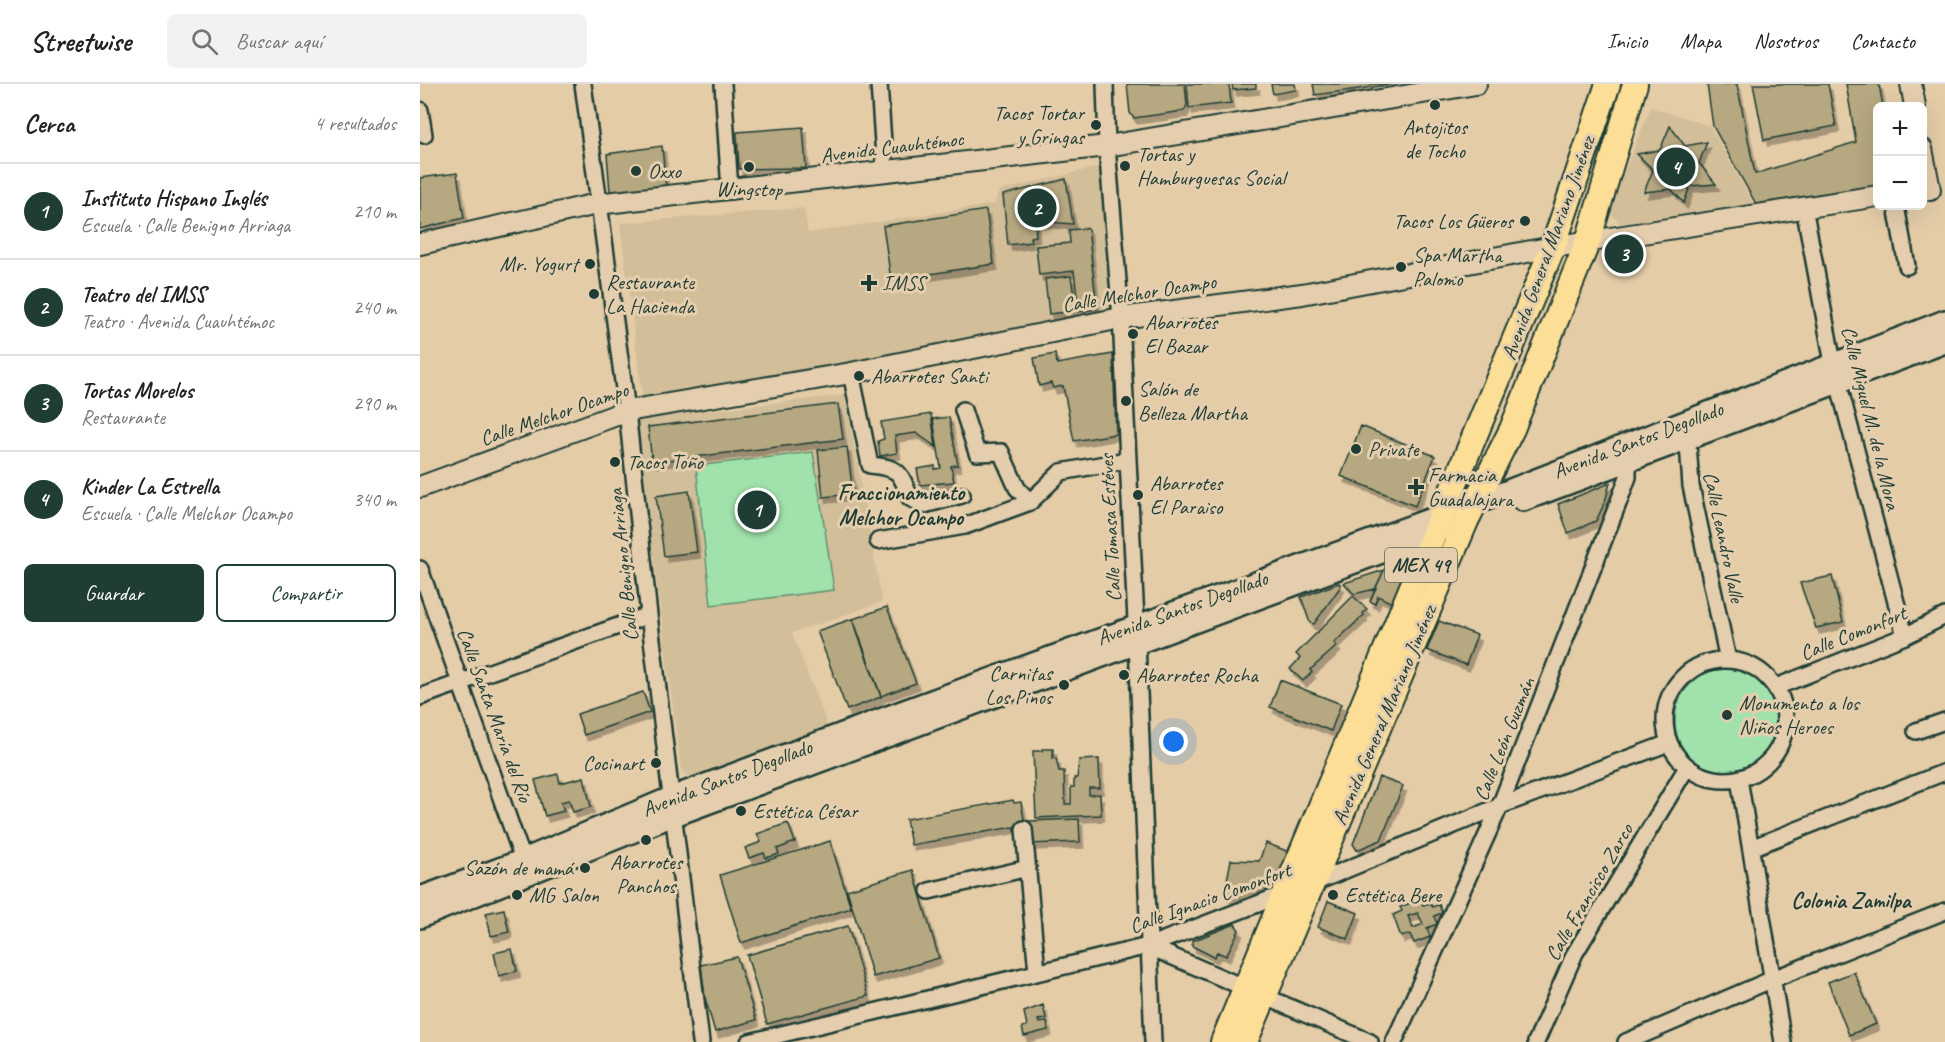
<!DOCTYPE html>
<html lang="es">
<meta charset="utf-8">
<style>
body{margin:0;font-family:Caveat,sans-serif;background:#f2f2f2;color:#222}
.controls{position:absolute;right:18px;top:18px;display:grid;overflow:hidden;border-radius:9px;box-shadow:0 6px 24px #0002}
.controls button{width:54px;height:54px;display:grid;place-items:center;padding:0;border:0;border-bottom:2px solid #e0e0e0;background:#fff;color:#222;font:30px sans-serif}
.you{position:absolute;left:754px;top:658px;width:21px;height:21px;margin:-15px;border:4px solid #fff;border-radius:50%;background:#1a73e8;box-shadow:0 0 0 9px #1a73e833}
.badge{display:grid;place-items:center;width:39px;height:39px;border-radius:50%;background:#1f3d34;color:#fff;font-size:20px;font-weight:700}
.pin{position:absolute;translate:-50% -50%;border:3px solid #fff;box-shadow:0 2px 6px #0006}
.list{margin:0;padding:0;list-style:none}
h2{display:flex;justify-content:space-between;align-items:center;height:78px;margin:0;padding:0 24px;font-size:26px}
h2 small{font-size:20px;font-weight:400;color:#767676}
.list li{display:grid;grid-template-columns:39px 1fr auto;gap:18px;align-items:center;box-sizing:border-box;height:96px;padding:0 24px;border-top:2px solid #e0e0e0}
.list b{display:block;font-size:22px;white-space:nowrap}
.list p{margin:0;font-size:20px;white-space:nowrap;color:#767676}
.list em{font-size:20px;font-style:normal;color:#767676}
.actions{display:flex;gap:12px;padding:18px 24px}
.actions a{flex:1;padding:14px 0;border:2px solid #1f3d34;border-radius:9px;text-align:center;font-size:21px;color:#1f3d34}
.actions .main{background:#1f3d34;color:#fff}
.icon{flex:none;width:33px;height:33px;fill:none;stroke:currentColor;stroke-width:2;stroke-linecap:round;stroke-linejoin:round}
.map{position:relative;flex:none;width:1525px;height:958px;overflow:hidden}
header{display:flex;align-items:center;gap:36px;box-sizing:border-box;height:84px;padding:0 30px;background:#fff;border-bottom:2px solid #e0e0e0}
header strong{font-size:28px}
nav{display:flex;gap:33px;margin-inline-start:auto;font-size:21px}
.search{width:420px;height:54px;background:#f2f2f2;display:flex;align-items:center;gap:15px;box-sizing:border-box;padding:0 21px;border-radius:9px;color:#767676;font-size:22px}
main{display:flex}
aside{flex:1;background:#fff}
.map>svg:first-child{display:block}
</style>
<header>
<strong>Streetwise</strong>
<div class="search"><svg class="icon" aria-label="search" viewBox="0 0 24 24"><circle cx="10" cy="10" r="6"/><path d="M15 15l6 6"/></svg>Buscar aquí</div>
<nav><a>Inicio</a><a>Mapa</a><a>Nosotros</a><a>Contacto</a></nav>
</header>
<main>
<aside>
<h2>Cerca<small>4 resultados</small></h2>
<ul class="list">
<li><span class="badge">1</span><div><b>Instituto Hispano Inglés</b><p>Escuela · Calle Benigno Arriaga</p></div><em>210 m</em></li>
<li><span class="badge">2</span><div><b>Teatro del IMSS</b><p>Teatro · Avenida Cuauhtémoc</p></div><em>240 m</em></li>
<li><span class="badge">3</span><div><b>Tortas Morelos</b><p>Restaurante</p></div><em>290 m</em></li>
<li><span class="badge">4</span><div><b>Kinder La Estrella</b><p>Escuela · Calle Melchor Ocampo</p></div><em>340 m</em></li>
</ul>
<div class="actions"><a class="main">Guardar</a><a>Compartir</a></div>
</aside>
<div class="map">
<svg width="1525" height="958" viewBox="0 0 1525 958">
<defs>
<filter id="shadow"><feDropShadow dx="3.5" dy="6" stdDeviation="0" flood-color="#0004"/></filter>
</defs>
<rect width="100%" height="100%" fill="#e4cca7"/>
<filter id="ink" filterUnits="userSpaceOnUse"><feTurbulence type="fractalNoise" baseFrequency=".0167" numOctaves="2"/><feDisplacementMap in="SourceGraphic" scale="12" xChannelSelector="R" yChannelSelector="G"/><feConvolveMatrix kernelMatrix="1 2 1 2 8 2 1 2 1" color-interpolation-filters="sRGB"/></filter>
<g filter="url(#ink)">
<path fill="#d2be99" d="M1231 23 1290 42 1334 121 1200 139 1188 127Z
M678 83 683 134 689 167 691 231 223 318 200 139 384 124 388 149 574 120 579 107Z
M425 311 462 518 372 549 408 643 271 693 261 687 216 335Z"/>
<path fill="#a1e2ac" stroke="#609070" stroke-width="1.5" d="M393 368 414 506 291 521 276 382Z
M1255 637a52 52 0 1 1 104 0a52 52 0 1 1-104 0Z"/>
<path fill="#b6a880" stroke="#1f3d34" stroke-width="1.5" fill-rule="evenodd" filter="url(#shadow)" d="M707 0H765L767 21 764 27 714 34 710 29Z
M767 0H809L811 19 769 24Z
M812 0H836V4L813 6Z
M851 0H875L876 6 853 10Z
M893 0H975L895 11Z
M1287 0H1317L1335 90 1436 58 1426 0H1459L1463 22H1458V101L1336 120 1293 42Z
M1333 0H1408L1416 42 1344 56Z
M1250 42 1265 62 1287 58 1279 79 1296 100 1270 102 1264 119 1251 105 1224 108 1233 86 1217 70 1240 66Z
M383 43 386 84 319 85 317 48Z
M242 62 246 104 190 108 187 70Z
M37 89 44 134 0 145V94Z
M646 95 653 140 615 137 616 152 610 153 611 158 588 161 583 111Z
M566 126 574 180 471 196 463 142Z
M668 144 677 225 659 228 654 187 619 191 616 162 650 159 649 146Z
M651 192 656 227 629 230 625 195Z
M635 270 637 280 693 270 696 350 654 357 643 302 633 304 631 299 619 302 614 274Z
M418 320 423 355 232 378 228 343Z
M511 330 516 363 496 349 475 352 477 369 460 372 458 357 464 355 461 338Z
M529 333 538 381 531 382 534 398 500 401 497 385 515 382V385L521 384 513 335Z
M941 342 1015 372 995 422 921 392Z
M427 363 433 410 403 413 398 366Z
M1190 399 1185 418 1176 437 1148 449 1138 420Z
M269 407 277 468 244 472 236 412Z
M979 480 986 487 972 519 958 512 955 520 950 517 965 484Z
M964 486 955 505 934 510 924 499Z
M1412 492 1423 538 1396 544 1380 499Z
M919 499 921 502 894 540 890 539 881 513Z
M933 512 947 525 943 529 944 531 914 559 917 562 890 586 892 588 883 597 870 585 880 574 876 570Z
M467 523 496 599 461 612 433 535Z
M432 535 461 613 427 626 397 547Z
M1019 537 1057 551 1046 581 1007 566Z
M860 596 921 620 911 647 850 623Z
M223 608 230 628 164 651 157 630Z
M622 665H633V675L636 674 639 687H644L645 720H651V703H654V694H657L659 676 679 675 680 704H669V711L680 710 681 731 616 734 613 667H622Z
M138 690 140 699 164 693 171 723 153 728 149 716 141 718 144 727 125 732 115 696Z
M959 693 983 702 961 756 937 766 933 760Z
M593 716 594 719 601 718 605 741 491 761 486 735Z
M659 735 660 758 609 760V737Z
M368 739 375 758 357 765 359 770 346 774 344 769 329 774 325 764 341 758 337 750Z
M410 757 431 824 321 859 300 791Z
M846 759 869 768 860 791 855 790 857 797 807 815 805 806 811 776 839 777Z
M493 786 519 874 453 893 427 806Z
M1001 815 1003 821 1009 819 1013 823 1019 820 1022 829 1014 832 1017 840 1007 844 1010 853 994 859 990 850 981 853 973 831 982 827 980 823ZM998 829 1003 840 993 844 988 832Z
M908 817 938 829 928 855 898 843Z
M84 825 89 848 71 852 66 829Z
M815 840 819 846 806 872 797 868 794 873 772 862V857Z
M428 842 448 912 347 940 327 871Z
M92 865 97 887 79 892 74 869Z
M317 873 336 936 295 948 285 914 281 881Z
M1434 888 1456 940 1429 951 1408 898Z
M623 921 626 935 618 936 619 939 627 938 628 946 604 952 602 943 607 942 604 928Z"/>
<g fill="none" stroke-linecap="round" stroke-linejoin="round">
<defs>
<path id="minor" d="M163 0 207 327 229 531 281 958
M303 0 310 107
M459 0 465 88
M685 0 687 62 701 234 717 557 733 958
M0 26 4 51
M1476 122 1487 182
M1384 123 1413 279 1485 552
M431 289 450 381C479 384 480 387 490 414L504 421 542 411
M543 326 557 369 581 368 597 404 610 418
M1267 346 1271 402 1308 576
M458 457 545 442 610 418 641 388 707 376
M0 485 106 784
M1245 636a60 60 0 1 1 120 0a60 60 0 1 1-120 0Z
M1356 603 1485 552 1525 532
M0 613 229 531
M1496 647 1525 637
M1319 695 1363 958
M604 745 617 888
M1331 764 1525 688
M889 801 1080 722 1249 659
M509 807 608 784
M728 862 950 958
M329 958 728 862 866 809
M974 958 1080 722 1199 417 1208 393V369
M1116 958 1155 869 1267 683
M1206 958 1353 895 1525 827"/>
<path id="tertiary" d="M1491 0 1495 22
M1502 65 1510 106
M0 160 177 120 687 62 1056 0
M0 403 207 327 431 289 701 234 882 210 1133 163 1458 112"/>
<path id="secondary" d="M1103 416 1525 258
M0 814 104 776 251 714 487 626 1083 409 1525 237
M0 833 241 736 1026 444"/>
<path id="primary" d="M803 958 1133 163 1188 0
M825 958 1046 437 1092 345 1168 157 1215 0"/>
</defs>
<use href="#minor" stroke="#1f3d34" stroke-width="20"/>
<use href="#tertiary" stroke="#1f3d34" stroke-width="24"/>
<use href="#secondary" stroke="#1f3d34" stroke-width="26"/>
<use href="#primary" stroke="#1f3d34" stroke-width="28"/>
<use href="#minor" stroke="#e5ceae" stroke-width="15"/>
<use href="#tertiary" stroke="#e5ceae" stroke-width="20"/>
<use href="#secondary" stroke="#e5ceae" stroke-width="21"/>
<use href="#primary" stroke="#fdde96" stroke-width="24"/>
</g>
</g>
<g fill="#1f3d34" stroke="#e5ceae" stroke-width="2">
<circle cx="1015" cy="21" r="6"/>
<circle cx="676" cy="41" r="6"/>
<circle cx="705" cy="82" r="6"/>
<circle cx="329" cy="83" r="6"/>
<circle cx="216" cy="87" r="6"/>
<circle cx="1105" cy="137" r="6"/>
<circle cx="170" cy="180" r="6"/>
<circle cx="981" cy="183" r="6"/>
<path d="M446 190h6v6h6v6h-6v6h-6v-6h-6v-6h6z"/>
<circle cx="174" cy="210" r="6"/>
<circle cx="713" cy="250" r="6"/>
<circle cx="439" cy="292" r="6"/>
<circle cx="706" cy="317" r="6"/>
<circle cx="936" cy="365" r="6"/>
<circle cx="195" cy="378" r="6"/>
<path d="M993 394h6v6h6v6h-6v6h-6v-6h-6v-6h6z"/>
<circle cx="718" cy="411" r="6"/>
<circle cx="704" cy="591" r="6"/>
<circle cx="644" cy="601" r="6"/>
<circle cx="1307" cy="631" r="6"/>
<circle cx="236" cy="679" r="6"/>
<circle cx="321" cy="727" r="6"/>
<circle cx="226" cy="756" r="6"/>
<circle cx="165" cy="784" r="6"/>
<circle cx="97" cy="811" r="6"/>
<circle cx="913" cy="811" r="6"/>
</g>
<g text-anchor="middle" stroke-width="6" stroke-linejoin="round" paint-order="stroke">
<rect fill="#e5ceae" stroke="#5a6859" stroke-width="1.5" x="965" y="464" width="72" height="34" rx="4.5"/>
<g font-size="20" font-weight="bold" fill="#1f3d34">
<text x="1001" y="488">MEX 49</text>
</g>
<g font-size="21" fill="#1f3d34" stroke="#e5ceae" text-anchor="start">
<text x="664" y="36" text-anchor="end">Tacos Tortar<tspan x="664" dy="24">y Gringas</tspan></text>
<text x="1015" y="50" text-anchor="middle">Antojitos<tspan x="1015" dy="24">de Tocho</tspan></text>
<text x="717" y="77">Tortas y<tspan x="717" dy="24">Hamburguesas Social</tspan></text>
<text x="228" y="94">Oxxo</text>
<text x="329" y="112" text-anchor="middle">Wingstop</text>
<text x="1093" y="144" text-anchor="end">Tacos Los Güeros</text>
<text x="993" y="178">Spa Martha<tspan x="993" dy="24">Palomo</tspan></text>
<text x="158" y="187" text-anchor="end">Mr. Yogurt</text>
<text x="186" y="205">Restaurante<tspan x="186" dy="24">La Hacienda</tspan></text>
<text x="462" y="206">IMSS</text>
<text x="725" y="245">Abarrotes<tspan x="725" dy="24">El Bazar</tspan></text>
<text x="451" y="299">Abarrotes Santi</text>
<text x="718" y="312">Salón de<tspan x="718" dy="24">Belleza Martha</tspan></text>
<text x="948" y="372">Private</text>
<text x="207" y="385">Tacos Toño</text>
<text x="1008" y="398">Farmacia<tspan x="1008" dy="24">Guadalajara</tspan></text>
<text x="730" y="406">Abarrotes<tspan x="730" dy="24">El Paraiso</tspan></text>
<text x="632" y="596" text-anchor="end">Carnitas<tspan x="632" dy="24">Los Pinos</tspan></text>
<text x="716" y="598">Abarrotes Rocha</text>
<text x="1319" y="626">Monumento a los<tspan x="1319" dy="24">Niños Heroes</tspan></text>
<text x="224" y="686" text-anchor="end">Cocinart</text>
<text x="333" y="734">Estética César</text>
<text x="226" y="785" text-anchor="middle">Abarrotes<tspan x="226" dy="24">Panchos</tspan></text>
<text x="153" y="791" text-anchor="end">Sazón de mamá</text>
<text x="109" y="818">MG Salon</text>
<text x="925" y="818">Estética Bere</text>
</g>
<g font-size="21" fill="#1f3d34" stroke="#e5ceae">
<text transform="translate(472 63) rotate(-7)" y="7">Avenida Cuauhtémoc</text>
<text transform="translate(1128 164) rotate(-70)" y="7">Avenida General Mariano Jiménez</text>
<text transform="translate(719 209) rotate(-9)" y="7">Calle Melchor Ocampo</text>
<text transform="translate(134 330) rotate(-19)" y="7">Calle Melchor Ocampo</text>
<text transform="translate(1451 334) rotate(76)" y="7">Calle Miguel M. de la Mora</text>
<text transform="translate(1218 356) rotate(-21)" y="7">Avenida Santos Degollado</text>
<text transform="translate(690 444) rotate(-93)" y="7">Calle Tomasa Estéves</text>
<text transform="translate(1304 453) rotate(78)" y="7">Calle Leandro Valle</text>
<text transform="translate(203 481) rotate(-96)" y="7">Calle Benigno Arriaga</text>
<text transform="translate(762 524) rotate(-20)" y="7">Avenida Santos Degollado</text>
<text transform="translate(1433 549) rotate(-22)" y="7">Calle Comonfort</text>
<text transform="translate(75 631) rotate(70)" y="7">Calle Santa María del Río</text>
<text transform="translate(964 631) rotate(-67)" y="7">Avenida General Mariano Jiménez</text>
<text transform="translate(1084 655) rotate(-68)" y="7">Calle León Guzmán</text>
<text transform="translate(307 694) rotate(-21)" y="7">Avenida Santos Degollado</text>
<text transform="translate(1169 808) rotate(-60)" y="7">Calle Francisco Zarco</text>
<text transform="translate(790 814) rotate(-20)" y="7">Calle Ignacio Comonfort</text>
</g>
<g font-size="22" font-weight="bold" fill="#1f3d34" stroke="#e5ceae">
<text x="481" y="416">Fraccionamiento<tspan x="481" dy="25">Melchor Ocampo</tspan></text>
<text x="1431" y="824">Colonia Zamilpa</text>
</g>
</g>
</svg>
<div class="controls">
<button>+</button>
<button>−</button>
</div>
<div class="you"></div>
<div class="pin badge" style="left:337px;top:426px">1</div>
<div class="pin badge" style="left:617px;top:124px">2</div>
<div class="pin badge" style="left:1204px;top:170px">3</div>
<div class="pin badge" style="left:1256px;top:83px">4</div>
</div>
</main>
